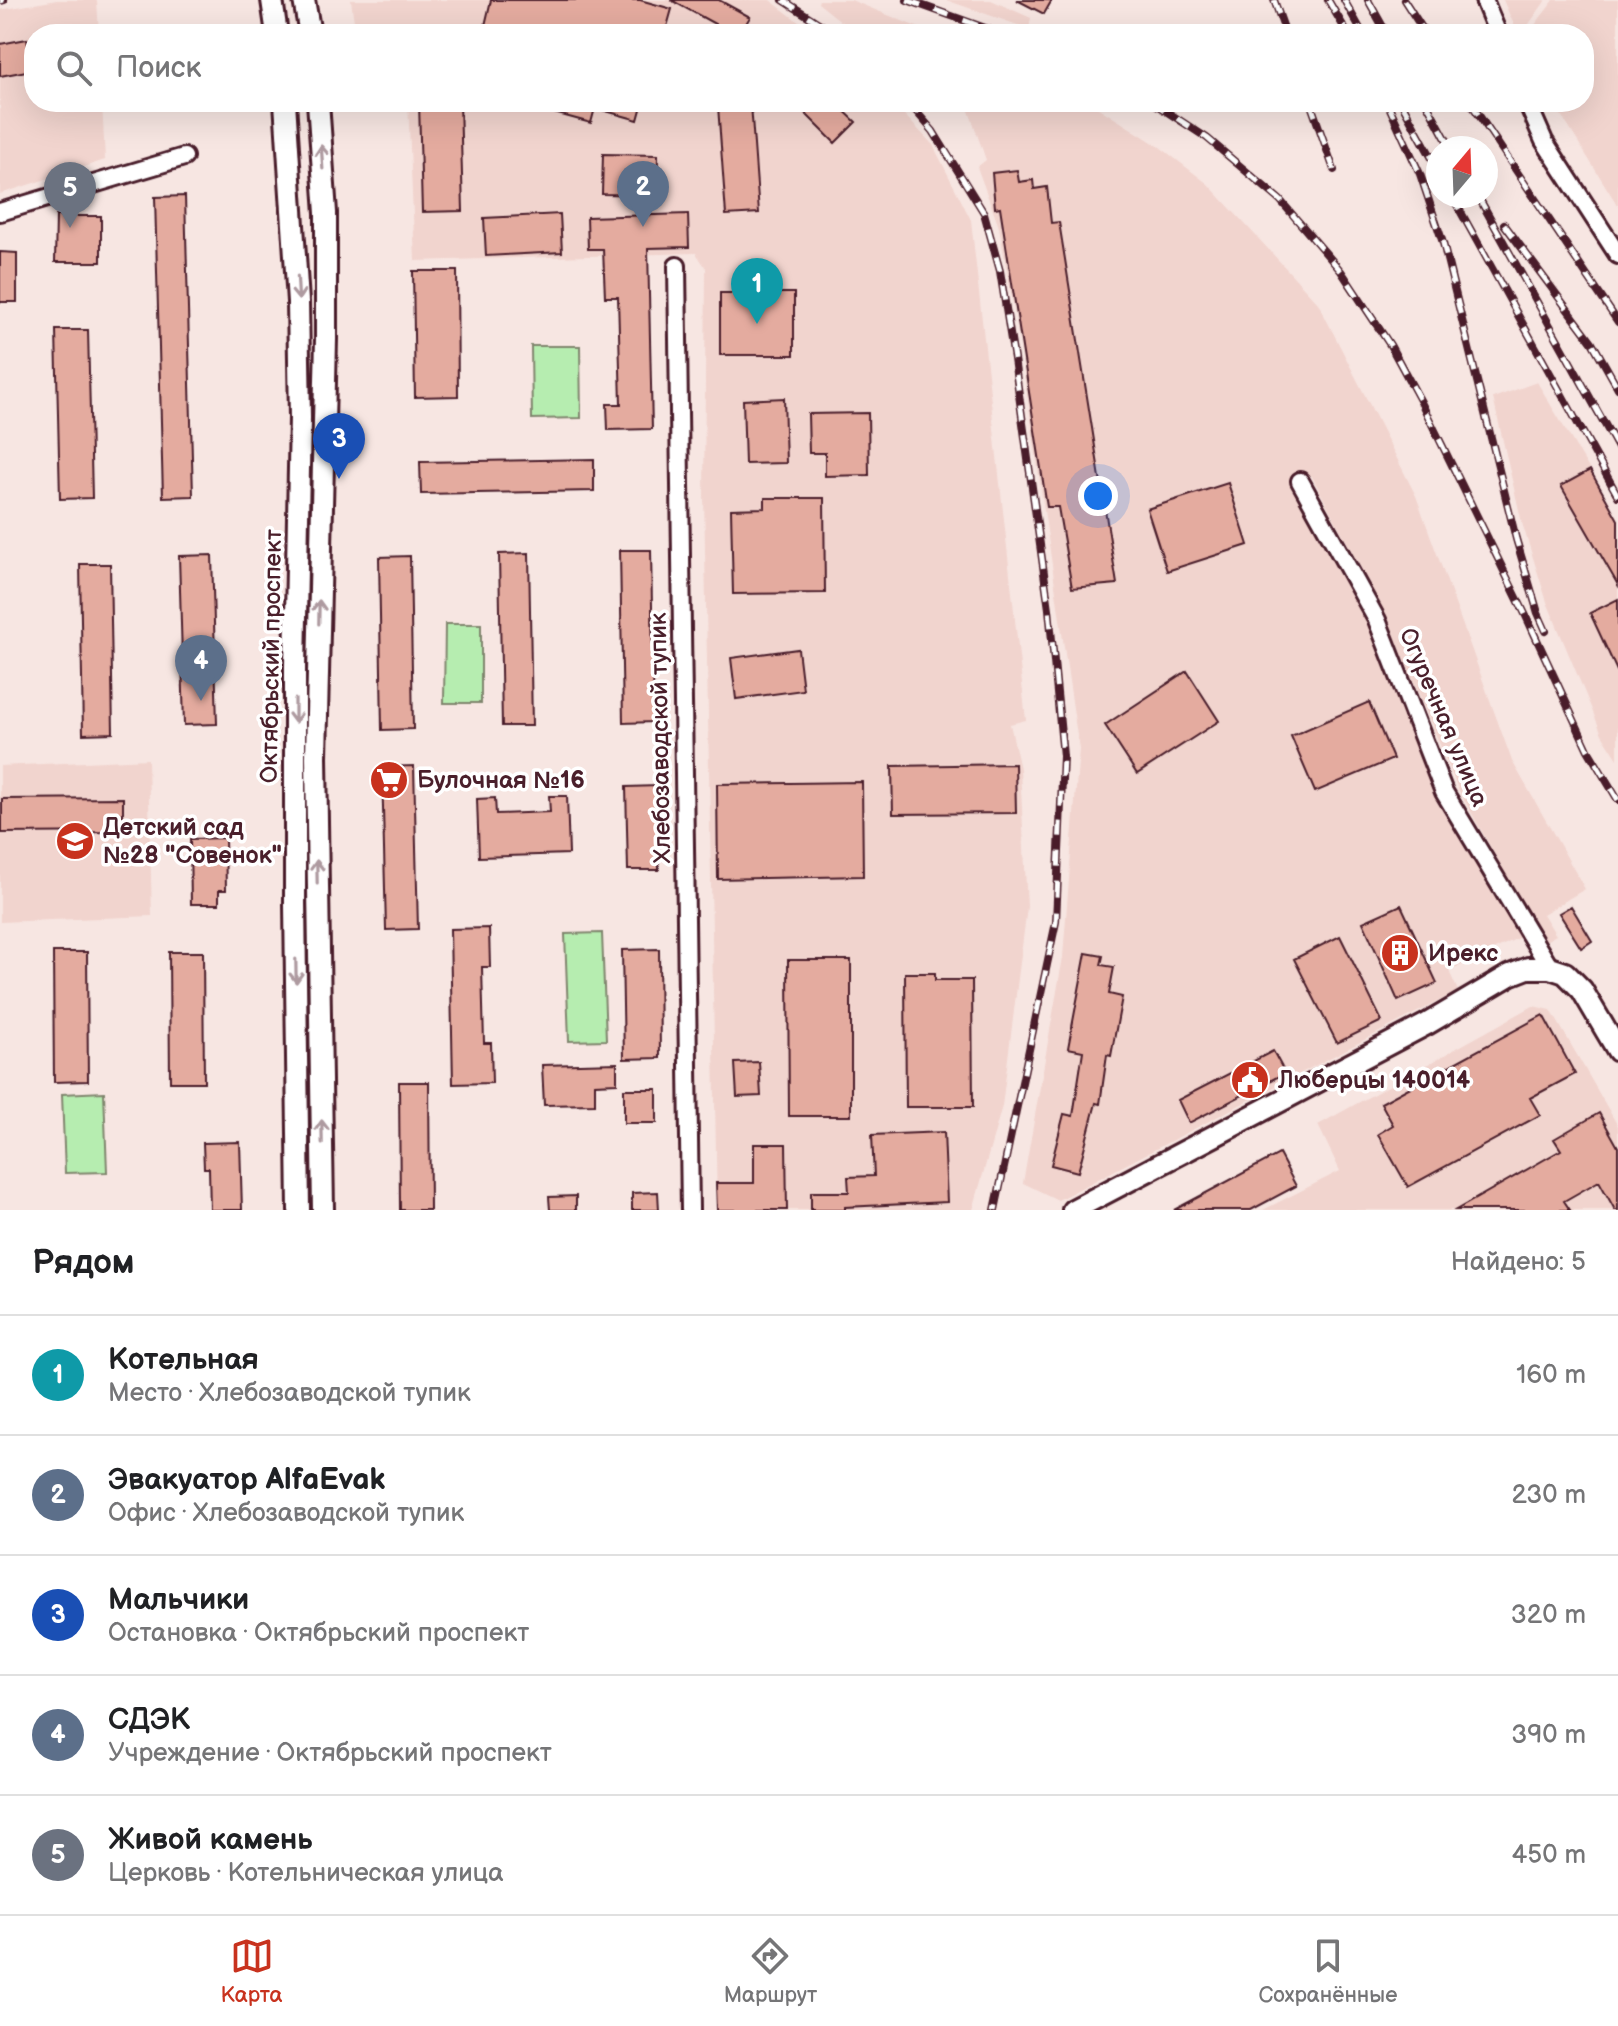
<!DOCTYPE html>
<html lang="ru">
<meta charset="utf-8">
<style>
body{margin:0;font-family:"Balsamiq Sans",sans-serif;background:#f2f2f2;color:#202124}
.compass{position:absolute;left:1426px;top:136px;width:72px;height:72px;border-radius:50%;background:#fff;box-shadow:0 8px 32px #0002;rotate:19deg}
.you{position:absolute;left:1098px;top:496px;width:28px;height:28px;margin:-20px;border:6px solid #fff;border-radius:50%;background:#1a73e8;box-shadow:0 0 0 12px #1a73e833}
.badge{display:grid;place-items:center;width:52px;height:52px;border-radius:50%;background:#c8321e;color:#fff;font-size:26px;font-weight:700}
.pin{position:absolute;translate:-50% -66px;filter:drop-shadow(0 2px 4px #0008)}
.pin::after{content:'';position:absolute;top:42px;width:28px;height:24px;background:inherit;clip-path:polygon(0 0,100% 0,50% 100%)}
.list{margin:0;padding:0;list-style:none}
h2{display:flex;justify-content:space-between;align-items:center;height:104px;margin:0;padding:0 32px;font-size:34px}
h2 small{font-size:26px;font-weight:400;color:#757577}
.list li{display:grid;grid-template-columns:52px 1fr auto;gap:24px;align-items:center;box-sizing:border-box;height:120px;padding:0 32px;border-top:2px solid #e0e0e0}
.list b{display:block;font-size:30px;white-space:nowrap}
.list p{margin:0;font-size:26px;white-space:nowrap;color:#757577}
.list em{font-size:26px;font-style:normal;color:#757577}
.icon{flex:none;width:44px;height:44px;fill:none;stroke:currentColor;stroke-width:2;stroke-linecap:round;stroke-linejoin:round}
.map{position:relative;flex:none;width:1618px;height:1210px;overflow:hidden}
.search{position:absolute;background:#fff;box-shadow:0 8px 32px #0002;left:24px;right:24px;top:24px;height:88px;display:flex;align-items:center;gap:20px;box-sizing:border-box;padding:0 28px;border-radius:32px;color:#757577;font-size:30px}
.sheet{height:704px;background:#fff}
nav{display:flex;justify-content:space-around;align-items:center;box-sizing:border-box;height:112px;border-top:2px solid #e0e0e0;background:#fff;font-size:22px;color:#757577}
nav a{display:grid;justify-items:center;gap:4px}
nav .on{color:#c8321e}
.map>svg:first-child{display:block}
</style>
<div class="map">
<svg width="1618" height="1210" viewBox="0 0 1618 1210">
<rect width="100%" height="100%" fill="#f7e6e2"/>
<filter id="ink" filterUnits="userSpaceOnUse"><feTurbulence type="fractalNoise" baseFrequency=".0125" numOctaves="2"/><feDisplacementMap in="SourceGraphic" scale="16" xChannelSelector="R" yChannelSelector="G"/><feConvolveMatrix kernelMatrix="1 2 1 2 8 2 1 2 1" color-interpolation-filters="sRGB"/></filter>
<g filter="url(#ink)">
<path fill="#f1d4ce" d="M57 0H97L99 34H34V102H102L105 160 0 194V10Z
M351 0H770L795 19 823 34H405L355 29Z
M819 0H851L934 34H857L818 3Z
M946 0H991L1031 18 1029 29Z
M1503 0H1546L1522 34H1518Z
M1554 0H1618V206L1553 102H1584V34H1528Z
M408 102H892L933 145 971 220 1026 720 1010 724 1020 769 1027 907 1002 1106 973 1210H717L704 495 706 268 696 253 415 261Z
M962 102H1089L1160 147 1208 184 1318 303 1416 496 1512 761 1585 889 1543 914 1556 935 1544 942 1459 791 1386 615 1311 475 1291 487 1364 614 1437 802 1522 936 1449 971 1458 991 1058 1200 1023 1183 1063 957 1079 749 1017 326 999 227 977 167 986 160 967 105Z
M1537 382 1618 517V759L1602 734 1547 602 1522 523 1493 398Z
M148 759 152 916 0 922V766Z
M1533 1006 1551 1010 1618 1126V1210H1263L1340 1171 1318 1125Z"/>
<path fill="#b6edb0" stroke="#80866e" stroke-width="2" d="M531 346H580L581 418 532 419Z
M445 624H481V703H444Z
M602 933 606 1040 569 1041 565 934Z
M104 1092 107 1172 65 1173 62 1094Z"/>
<path fill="#e4ab9f" stroke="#4a1f2b" stroke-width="2" d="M491 0H640L672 9 665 34H483Z
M671 0H719L750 17 740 34H733Z
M1017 0H1052L1044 14Z
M27 39 32 70 0 76V44Z
M419 102H460L463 211 422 212Z
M528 102H643L638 120 595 108 591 123 528 106Z
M794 102H835L856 122 835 143Z
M751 104 759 213 726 215 718 106Z
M603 154 658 155 657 195 602 194Z
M1017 170 1019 182 1033 180 1034 189 1047 187 1051 223 1059 222 1117 584 1072 588 1058 507H1047L1000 207 995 208 992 173Z
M185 196 193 496 163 497 155 197Z
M560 214 562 252 486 256 484 218Z
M688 214 689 247 648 248 652 429 608 430 607 404H621L618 297H605L603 249H588L587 217Z
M56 216H101V262H55Z
M0 252 17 253V302H0Z
M413 271H457L458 396 415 397Z
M720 293H794V355H720Z
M56 330H88L92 498 60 499Z
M784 398 786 463 745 464 743 400Z
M868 413 869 475 825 476V453H809L808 414Z
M594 459V491L421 494 420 462Z
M1590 470 1618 520V585L1561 486Z
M1228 483 1248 545 1167 571 1147 509Z
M765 498H824L825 593 733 594 731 509 765 508Z
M620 550H651L654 722 623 723Z
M529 553 532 726H502L499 554Z
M212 555 217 724 184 725 179 556Z
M410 556 413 729 382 730 379 557Z
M80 564H110L113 733 83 734Z
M1618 599V673L1590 613Z
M798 649 803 690 736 699 731 658Z
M1187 671 1219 721 1137 774 1105 725Z
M1369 702 1393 759 1315 792 1291 736Z
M1015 764 1016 813 893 814 892 766Z
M414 766 418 929 386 930 382 767Z
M862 782 863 876 718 879 717 784Z
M658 786 659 870H628L626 787Z
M549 796H567L569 854 479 857 477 799 495 798 496 814 550 812Z
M123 798V832L2 833V799Z
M225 838 226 890H219V904H191L190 839Z
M1401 905 1437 983 1398 1001 1363 922Z
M1571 906 1592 941 1581 948 1559 913Z
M489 928 490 967H482L484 1043H491L492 1083 453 1084 450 929Z
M1340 936 1382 1021 1337 1043 1294 959Z
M659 949 660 1058 624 1059 622 950Z
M53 952H87L88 1081 54 1082Z
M169 952H203L204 1082H170Z
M1086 953 1103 956 1101 965 1114 967 1109 994 1122 997 1111 1056 1107 1055 1100 1104 1096 1103 1078 1172 1051 1165 1064 1114 1073 1116 1083 1051 1068 1048Z
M788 960H851V1116H789Z
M905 973H935V980H972L973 1107H906Z
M1543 1015 1575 1074 1530 1098 1540 1115 1408 1187 1378 1134 1393 1125 1381 1103Z
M1273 1051 1285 1073 1189 1123 1178 1100Z
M759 1062 761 1096 737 1097 735 1063Z
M617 1063V1083L595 1084V1104L544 1105 542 1065Z
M399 1082H429L430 1210H400Z
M624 1089H657V1123H624Z
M1599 1113 1618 1147V1210H1615L1599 1181 1564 1201 1570 1210H1456L1561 1150 1554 1139Z
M944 1132 947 1202 845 1207V1210H811V1192H849L848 1177 874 1176 872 1135Z
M240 1142 242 1210H210L209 1168H204L203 1143Z
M754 1144H786L787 1210H717L716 1183H754Z
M1279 1154 1296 1186 1251 1210H1174Z
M658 1192 659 1210H632V1193Z
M576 1196V1210H550L549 1197Z"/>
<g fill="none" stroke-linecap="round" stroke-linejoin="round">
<defs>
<path id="minor" d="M1484 0 1498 34
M1527 102 1544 141 1618 255
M0 212 184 157
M677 266 690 1210
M1300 481 1377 620 1444 792 1550 968"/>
<path id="major" d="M272 0 277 34
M304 0 310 34
M285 102 298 302 300 418 295 667V904L299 1210
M318 102 326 213V339L316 757 323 1210
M1073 1210 1427 1024 1510 975 1528 968H1550L1565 973 1582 990 1618 1051"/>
</defs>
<use href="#minor" stroke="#4a1f2b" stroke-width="22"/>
<use href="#major" stroke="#4a1f2b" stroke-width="26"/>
<use href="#minor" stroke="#fff" stroke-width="16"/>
<use href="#major" stroke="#fff" stroke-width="20"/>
<defs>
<path id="rail" d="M783 0 836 34
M907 0 1002 34
M1274 0 1286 34
M1328 0 1348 34
M1344 0 1363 34
M1368 0 1387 34
M1404 0 1426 34
M0 1 4 0
M908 102 933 131 984 213 1000 271 1014 359 1049 609 1063 756 1056 922 995 1210
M1152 102 1207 138 1280 200 1341 271 1390 345 1421 402 1526 616 1588 750 1618 800
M1310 102 1334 170
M1387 102 1420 174 1443 243 1516 539 1538 613 1546 631
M1401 102 1438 169
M1426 102 1451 148
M1470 102 1618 322
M1452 196 1618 496
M1478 196 1618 448
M1504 224 1592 342 1618 388"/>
</defs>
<use href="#rail" stroke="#4a1f2b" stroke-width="8"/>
<use href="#rail" stroke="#fff" stroke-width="5" stroke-dasharray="15" stroke-linecap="butt"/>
</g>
<defs><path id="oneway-shaft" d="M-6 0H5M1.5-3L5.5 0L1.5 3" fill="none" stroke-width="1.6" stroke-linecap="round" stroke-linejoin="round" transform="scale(2)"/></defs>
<g stroke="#ae9aa0">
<use href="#oneway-shaft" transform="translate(322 157) rotate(-94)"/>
<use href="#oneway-shaft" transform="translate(298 288) rotate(87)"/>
<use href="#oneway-shaft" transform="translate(319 612) rotate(-89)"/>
<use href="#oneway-shaft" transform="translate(295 711) rotate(90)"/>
<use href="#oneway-shaft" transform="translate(317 872) rotate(-91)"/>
<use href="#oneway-shaft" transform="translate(296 971) rotate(89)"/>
<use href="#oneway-shaft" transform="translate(322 1132) rotate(-91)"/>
</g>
</g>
<defs>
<symbol id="supermarket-disc" viewBox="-11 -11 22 22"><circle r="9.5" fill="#c8321e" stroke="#fff"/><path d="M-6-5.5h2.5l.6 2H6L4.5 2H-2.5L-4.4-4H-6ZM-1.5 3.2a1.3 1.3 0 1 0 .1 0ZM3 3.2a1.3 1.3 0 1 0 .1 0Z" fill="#fff"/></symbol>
<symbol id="school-disc" viewBox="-11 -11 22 22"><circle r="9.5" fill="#c8321e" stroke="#fff"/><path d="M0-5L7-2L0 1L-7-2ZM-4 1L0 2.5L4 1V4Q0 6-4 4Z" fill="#fff"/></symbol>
<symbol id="building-disc" viewBox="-11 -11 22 22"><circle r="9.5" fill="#c8321e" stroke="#fff"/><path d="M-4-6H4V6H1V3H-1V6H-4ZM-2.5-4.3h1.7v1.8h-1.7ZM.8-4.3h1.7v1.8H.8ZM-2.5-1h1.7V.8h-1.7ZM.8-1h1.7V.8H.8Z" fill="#fff"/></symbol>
<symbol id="civic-disc" viewBox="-11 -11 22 22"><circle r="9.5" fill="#c8321e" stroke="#fff"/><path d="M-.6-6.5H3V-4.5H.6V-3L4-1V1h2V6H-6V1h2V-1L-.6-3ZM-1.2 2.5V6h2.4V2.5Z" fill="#fff"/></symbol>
</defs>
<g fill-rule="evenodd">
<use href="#supermarket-disc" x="367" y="758" width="44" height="44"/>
<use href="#school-disc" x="53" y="819" width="44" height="44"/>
<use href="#building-disc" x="1378" y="931" width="44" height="44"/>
<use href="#civic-disc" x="1228" y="1058" width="44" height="44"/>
</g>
<g text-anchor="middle" stroke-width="7" stroke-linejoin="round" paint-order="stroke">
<g font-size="24" fill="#4a1f2b" stroke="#fff">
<text transform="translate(271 656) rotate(-89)" y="8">Октябрьский проспект</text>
<text transform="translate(1444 717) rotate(67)" y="8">Огуречная улица</text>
<text transform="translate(660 738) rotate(-91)" y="8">Хлебозаводской тупик</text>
</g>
<g font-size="24" font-weight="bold" fill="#4a1f2b" stroke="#fff" text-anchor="start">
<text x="417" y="788">Булочная №16</text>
<text x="103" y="835">Детский сад<tspan x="103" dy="28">№28 "Совенок"</tspan></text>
<text x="1428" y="961">Ирекс</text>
<text x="1278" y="1088">Люберцы 140014</text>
</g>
</g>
</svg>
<svg class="compass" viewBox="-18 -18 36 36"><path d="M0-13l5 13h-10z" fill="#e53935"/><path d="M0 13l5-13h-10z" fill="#757577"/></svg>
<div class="you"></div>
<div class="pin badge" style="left:757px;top:324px;background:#0f9aa8">1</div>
<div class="pin badge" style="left:643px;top:227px;background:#5c6f8a">2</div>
<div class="pin badge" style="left:339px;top:479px;background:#1a4fb4">3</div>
<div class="pin badge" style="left:201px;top:701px;background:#5c6f8a">4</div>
<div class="pin badge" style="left:70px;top:228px;background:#6b7280">5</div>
<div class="search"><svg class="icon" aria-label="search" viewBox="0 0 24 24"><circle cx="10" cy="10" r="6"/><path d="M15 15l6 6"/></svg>Поиск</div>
</div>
<section class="sheet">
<h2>Рядом<small>Найдено: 5</small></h2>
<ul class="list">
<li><span class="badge" style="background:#0f9aa8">1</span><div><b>Котельная</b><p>Место · Хлебозаводской тупик</p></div><em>160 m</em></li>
<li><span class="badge" style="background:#5c6f8a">2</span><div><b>Эвакуатор AlfaEvak</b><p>Офис · Хлебозаводской тупик</p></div><em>230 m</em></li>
<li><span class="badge" style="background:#1a4fb4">3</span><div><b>Мальчики</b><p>Остановка · Октябрьский проспект</p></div><em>320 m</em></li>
<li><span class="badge" style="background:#5c6f8a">4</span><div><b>СДЭК</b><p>Учреждение · Октябрьский проспект</p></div><em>390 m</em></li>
<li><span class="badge" style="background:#6b7280">5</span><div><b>Живой камень</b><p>Церковь · Котельническая улица</p></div><em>450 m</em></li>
</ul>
</section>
<nav>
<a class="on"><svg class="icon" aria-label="map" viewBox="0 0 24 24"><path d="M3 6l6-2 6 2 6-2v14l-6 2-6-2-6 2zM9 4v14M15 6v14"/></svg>Карта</a>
<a><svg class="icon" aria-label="directions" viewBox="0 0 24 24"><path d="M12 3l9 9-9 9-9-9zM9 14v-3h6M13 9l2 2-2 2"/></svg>Маршрут</a>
<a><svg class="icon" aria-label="saved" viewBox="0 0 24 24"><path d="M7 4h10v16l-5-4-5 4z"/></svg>Сохранённые</a>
</nav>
